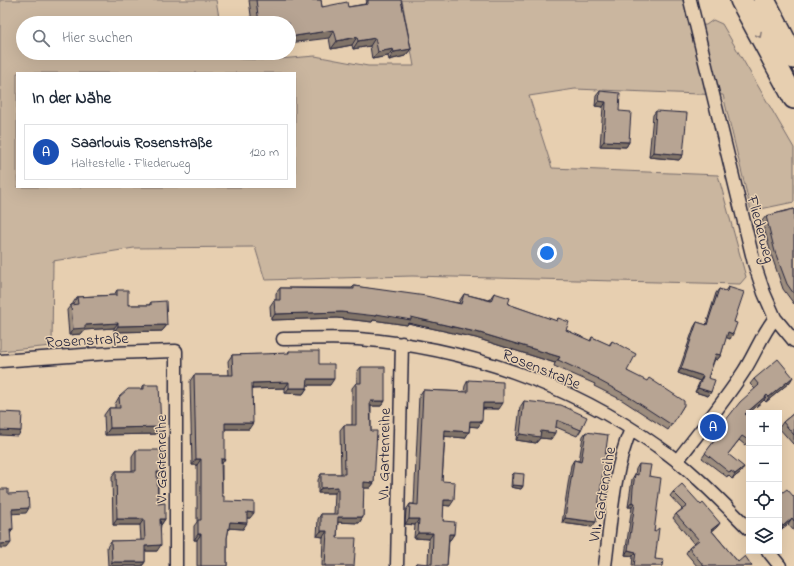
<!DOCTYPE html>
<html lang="de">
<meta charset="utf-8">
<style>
body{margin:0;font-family:"Indie Flower",sans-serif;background:#f6f6f7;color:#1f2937}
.controls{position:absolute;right:12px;bottom:12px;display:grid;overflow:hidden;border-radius:0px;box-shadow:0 4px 16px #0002}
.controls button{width:36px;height:36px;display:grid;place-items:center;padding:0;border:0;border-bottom:1px solid #e0e1e3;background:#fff;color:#1f2937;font:20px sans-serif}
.you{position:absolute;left:547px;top:253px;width:14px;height:14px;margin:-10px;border:3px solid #fff;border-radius:50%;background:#1a73e8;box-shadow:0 0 0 6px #1a73e833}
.badge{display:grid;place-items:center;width:26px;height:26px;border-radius:50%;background:#7c3aed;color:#fff;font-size:13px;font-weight:700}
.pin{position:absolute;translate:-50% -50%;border:2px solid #fff;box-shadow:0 1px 4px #0006}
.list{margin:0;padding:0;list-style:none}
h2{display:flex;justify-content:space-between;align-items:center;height:52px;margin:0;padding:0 16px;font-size:17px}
h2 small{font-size:13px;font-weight:400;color:#747a83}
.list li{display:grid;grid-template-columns:26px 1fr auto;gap:12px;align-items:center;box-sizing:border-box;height:56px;margin:0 8px 8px;padding:0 8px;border:1px solid #e0e1e3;border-radius:0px}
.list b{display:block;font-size:15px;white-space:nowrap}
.list p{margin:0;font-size:13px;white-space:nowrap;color:#747a83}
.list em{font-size:13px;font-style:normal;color:#747a83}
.icon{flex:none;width:22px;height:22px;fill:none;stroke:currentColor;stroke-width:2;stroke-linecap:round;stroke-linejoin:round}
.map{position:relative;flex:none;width:794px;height:566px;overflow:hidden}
.search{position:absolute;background:#fff;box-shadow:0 4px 16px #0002;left:16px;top:16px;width:280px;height:44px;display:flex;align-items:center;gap:10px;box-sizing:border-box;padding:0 14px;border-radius:22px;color:#747a83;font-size:15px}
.panel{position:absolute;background:#fff;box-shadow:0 4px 16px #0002;left:16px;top:72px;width:280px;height:116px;border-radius:0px}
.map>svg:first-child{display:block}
</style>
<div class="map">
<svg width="794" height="566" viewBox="0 0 794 566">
<rect width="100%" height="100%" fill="#e7cfb0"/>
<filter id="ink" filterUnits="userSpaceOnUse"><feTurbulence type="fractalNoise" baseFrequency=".025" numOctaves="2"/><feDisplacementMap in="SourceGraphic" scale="8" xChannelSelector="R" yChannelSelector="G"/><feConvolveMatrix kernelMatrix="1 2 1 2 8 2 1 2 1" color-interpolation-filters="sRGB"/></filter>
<g filter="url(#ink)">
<path fill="#cab69f" stroke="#766c6d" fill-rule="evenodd" d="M0 0H216L220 23H23V53H226L227 57 242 59 267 60 315 56 368 66H414L402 0H684L693 26 706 25 713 20 722 24 794 148V202L751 211 723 95 575 89 529 96 552 168 718 175 746 277 740 284 412 276 265 280 255 247 134 248 53 261 52 346 0 351ZM17 73H295V187H17Z"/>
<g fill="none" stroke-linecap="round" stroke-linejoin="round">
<defs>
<path id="street" d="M690 0 754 263 764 293 775 318 794 341
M283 339C308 339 333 337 358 339 464 347 570 384 657 446 691 469 720 500 749 529
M0 361 111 353 176 351V566
M677 461C700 431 724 402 744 371 755 354 762 334 775 318
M768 551 780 566
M397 566 402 343
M605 566C611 521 613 471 631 429"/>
<path id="highway" d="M741 0 794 98
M764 0 794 58"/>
</defs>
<use href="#street" stroke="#22223b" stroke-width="15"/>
<use href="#highway" stroke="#22223b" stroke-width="24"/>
<use href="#street" stroke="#e7cfb0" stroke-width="12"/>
<use href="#highway" stroke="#e7cfb0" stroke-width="21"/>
</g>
<path fill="#9d8d7e" stroke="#22223b" d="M249 0H321L322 7H348L365 4 367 2 366 0H401L411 49 405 56 389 60 388 56 372 59 370 46 353 49 352 45 331 49 329 38 289 23H252Z
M600 91 619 111 629 142 626 147 600 146 603 107 595 106 596 96Z
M656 111 683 155 679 160 649 157 653 115Z
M794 209V304L783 289 772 257 762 221 766 216Z
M354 286 459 303 460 300 464 294 489 300 494 293 508 304 556 321 558 318 566 330 590 341 592 337 609 345 612 341 627 371 684 405 668 430 622 400 594 386 595 384 554 366 555 363 476 338 408 323 407 325 373 320 372 322 337 318 271 320 270 306 274 300H276V293L280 288H352Z
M728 287 734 322 730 339 726 337 721 355 717 360 715 359 708 378 711 392 708 396 695 392 700 381 678 373 694 327 697 322 706 325 716 293 719 289 725 291Z
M117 290 128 305H149L151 302 167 325 162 331 114 332V328L84 330 81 334 69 335 67 310 71 305 73 304V303L77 297 114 295Z
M289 351 319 364 330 385H307V388L303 394 285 393V388L252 389 249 429H225L222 464V496L224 501 250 518H247L243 529 229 528 227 538V566H197V540H194V526L197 522V465H192L190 381 194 375H229L228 361 232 355 288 354Z
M361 367 385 401 381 406H371V431L374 483 370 488H363V517L359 523 338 522 337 538 354 566H322L323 537 317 536 318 519 321 514H334L335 493H318V480L321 474H341L340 430 344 425H352V388L356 383H357V372Z
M754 379 790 382 766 402 764 400 746 415 749 440 745 445 739 440 728 454 741 472 732 479 728 475 727 477 702 458 714 441 712 438 715 434 755 389 750 384Z
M468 380 499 409H483L478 427 470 426 469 432 465 438 445 436 442 481 450 506 443 505V521L454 534 450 540H449L447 566H414L416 563 428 564 429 539 414 538 415 525 405 524 406 510 410 504H414L419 396 423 390 464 392 465 386Z
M144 385 161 427 156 434 105 435 104 415 109 408H115V404L119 397 141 389Z
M524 401 581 430 577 436 556 427 551 439 540 438 536 443 516 440 520 407Z
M794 413V444H793L779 428 783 422Z
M586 432 592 527 562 523 571 465 574 460 579 461 583 436Z
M136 450 164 472 160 478H158V504L165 519 161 525 157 551H145V562L142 566H108L107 547 111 541H141L140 525H113L112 476 116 471H132V456Z
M639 464 649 476 654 532 655 559 662 566H632L633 556 625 555 632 507H628L632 479 635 474 636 469Z
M514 473 523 486 521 489 511 487 512 475Z
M673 492 701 505 720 523 716 528 712 531 738 562 752 566H697L686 553 689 548 694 544 673 518 676 514 682 509 670 496Z
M779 495 794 497V531L788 524 779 531Z"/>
<path fill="#807367" stroke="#22223b" d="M334 30 329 38 289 43V37Z
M357 37 352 45 331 49 337 41Z
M375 38 370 46 353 49 358 41Z
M393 49 388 56 372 59 378 52Z
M411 49 405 56 389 60 394 52Z
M599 101 606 102 603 107 595 106Z
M604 141 629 142 626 147 600 146Z
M653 152 683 155 679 160 649 157Z
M341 312 376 314 411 317 480 333 560 357 555 363 476 338 408 323 407 325 373 320 372 322 337 318 271 320 275 314Z
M118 323 114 328 84 330 81 334 69 335 73 329 85 325Z
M167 325 162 331 114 332 118 326Z
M728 332 733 334 730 339 725 337Z
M716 354 721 355 717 360 713 358Z
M681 369 703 376 700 381 678 373Z
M793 377 790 382 766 402 769 397Z
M308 379H334L330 385H304Z
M289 382 285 388 248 389 252 383Z
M289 388H307L303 394 285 393Z
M698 388 711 392 708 396 695 392Z
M767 395 764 400 742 419 745 414Z
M370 401H385L381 406H367Z
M483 403H503L499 409 479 408Z
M470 421H482L478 427 466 426Z
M225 423H253L249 429H221Z
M161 427 156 434 105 435 110 428Z
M0 430 21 431 18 436 0 435Z
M445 430 469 432 465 438 441 436Z
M541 431 555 433 551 439 540 438 536 443 516 440 520 434Z
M196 459H201L197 465H192Z
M221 459H225L221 465Z
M744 467 741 472 732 479 735 474Z
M157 472H164L160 478H154Z
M364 482 374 483 370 488H360Z
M513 485 523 486 521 489 511 487Z
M338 487 335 493H318L321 488Z
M444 500H454L450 506 440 505Z
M632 502 635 503 632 507H628Z
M29 508 26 513 9 514 12 509Z
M247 512 254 513 250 518H243Z
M338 517H363L359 523 334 522Z
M565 518 596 522 592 527 562 523Z
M792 518 788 524 779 531 783 526Z
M117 519H144L140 525H113Z
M160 519H165L161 525Z
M409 519H419L415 525 405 524Z
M230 522 247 523 243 529 226 528Z
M720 523 716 528 708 534 711 530Z
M10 529H13L10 534Z
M321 531H327L323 537 317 536Z
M418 533H433L429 539 414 538Z
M198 534H201L197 540H194Z
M449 534H454L450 540 445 539Z
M11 543 7 548H0V544Z
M161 545 157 551H141L145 546Z
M628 550 636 552 633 556 625 555Z
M112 562H145L142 566H109Z"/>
<path fill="#b7a493" stroke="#22223b" d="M256 0H321L322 7 347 2 348 7 368 4V0H401L411 49 394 52 393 49 378 52 375 38 358 41 357 37 337 41 334 30 289 37V23H259Z
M600 91 620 93 619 111 631 112 629 142 604 141 606 102 599 101Z
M656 111 687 113 683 155 653 152Z
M794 209V294L787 284 775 252 766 216Z
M354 286 426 296 461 304 464 294 491 301 494 293 510 298 508 304 557 321 558 318 569 322 566 330 591 341 592 337 610 345 612 341 636 354 627 371 647 381 649 378 684 401V405L672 425 626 395 598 380 599 379 558 360 560 357 480 333 411 317V320L376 314V316L341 312 275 314 274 300H280V288L354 289Z
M728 287 744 292 734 322 737 323 733 334 728 332 721 355 716 354 708 378 715 380 711 392 698 388 703 376 681 369 697 322 707 325 719 289 727 292Z
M117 290H128V305H151V302L166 301 167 325 118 326V323L85 325V328L73 329 71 305 78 304 77 297 117 295Z
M289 351H319V364H334V379H308L307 388H289V382L252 383 253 423H225V459H221L222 496H224V501L254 502V513L247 512V523L230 522 227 538V566H201V534H198V520H201V459H196L194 375H233L232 355 289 353Z
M778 359 793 377 769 397 767 395 745 414 749 417V439L748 440 742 436 728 454 744 467 735 474 731 471 730 473 705 453 718 436 715 434 740 402 759 385 754 379Z
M361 367H385V401H370L371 431H377L374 483 364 482 363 517H338L337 538H356L354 566H325L327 531H321V514H338V487L321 488V474H345L344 425H356V383H361Z
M468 380 503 382V403H483L482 421H470L469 432 445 430 442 481 455 482 454 500H444L443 521 455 522 454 534H449L447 566H416V563L432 564 433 533H418L419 519H409L410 504 418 505 423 390 468 392Z
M144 385H159L161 427 110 428 109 408H120L119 397 128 389H144Z
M524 401 561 405 587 417 581 430 557 420 555 433 541 431 540 437 520 434Z
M0 412 22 413 21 431 0 430Z
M794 413V435L783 422Z
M586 432 608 435 596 522 565 518 574 460 581 462Z
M136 450H163L164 472H157L158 504 165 503V519H160L161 545 145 546V562H112L111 541 145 540 144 519H117L116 471H136Z
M639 464 651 465 649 476 661 478 654 532 659 528 655 559 663 560 662 566H634L636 552 628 550 635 503 632 502 633 488 635 474 638 475Z
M514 473 524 474 523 486 513 485Z
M682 484 701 505 703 503 720 523 711 530 738 562 745 556 752 566H704L689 548 699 540 676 514 687 506 673 492Z
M0 489H8V494L28 493 29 508 12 509 13 529H10L11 543 0 544Z
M787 489 794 497V521L792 518 783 526 779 521V495Z"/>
<defs><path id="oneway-chevron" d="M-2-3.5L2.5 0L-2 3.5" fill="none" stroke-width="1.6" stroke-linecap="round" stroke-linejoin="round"/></defs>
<use stroke="#847876" href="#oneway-chevron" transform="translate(759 35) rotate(62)"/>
</g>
<g text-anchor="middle" stroke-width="3" stroke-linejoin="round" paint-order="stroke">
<g font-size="16" fill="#22223b" stroke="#e7cfb0">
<text transform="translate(762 229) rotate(75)" y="6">Fliederweg</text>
<text transform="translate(87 339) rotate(-3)" y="6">Rosenstraße</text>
<text transform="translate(542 368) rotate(22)" y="6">Rosenstraße</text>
<text transform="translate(383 454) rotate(-89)" y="6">VI. Gartenreihe</text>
<text transform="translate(160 459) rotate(-90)" y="6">V. Gartenreihe</text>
<text transform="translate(601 494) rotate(-80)" y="6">VII. Gartenreihe</text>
</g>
</g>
</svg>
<div class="controls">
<button>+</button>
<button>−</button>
<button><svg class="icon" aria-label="locate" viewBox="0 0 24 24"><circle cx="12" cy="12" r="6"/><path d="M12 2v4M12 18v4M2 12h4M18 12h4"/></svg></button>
<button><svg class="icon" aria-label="layers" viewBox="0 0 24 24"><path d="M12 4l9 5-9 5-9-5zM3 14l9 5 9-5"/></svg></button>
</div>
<div class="you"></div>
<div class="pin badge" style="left:713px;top:427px;background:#1a4fb4">A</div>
<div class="search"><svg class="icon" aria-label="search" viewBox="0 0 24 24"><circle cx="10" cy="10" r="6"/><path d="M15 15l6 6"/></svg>Hier suchen</div>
<section class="panel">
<h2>In der Nähe<small></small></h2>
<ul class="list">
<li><span class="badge" style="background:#1a4fb4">A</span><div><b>Saarlouis Rosenstraße</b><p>Haltestelle · Fliederweg</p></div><em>120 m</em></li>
</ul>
</section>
</div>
